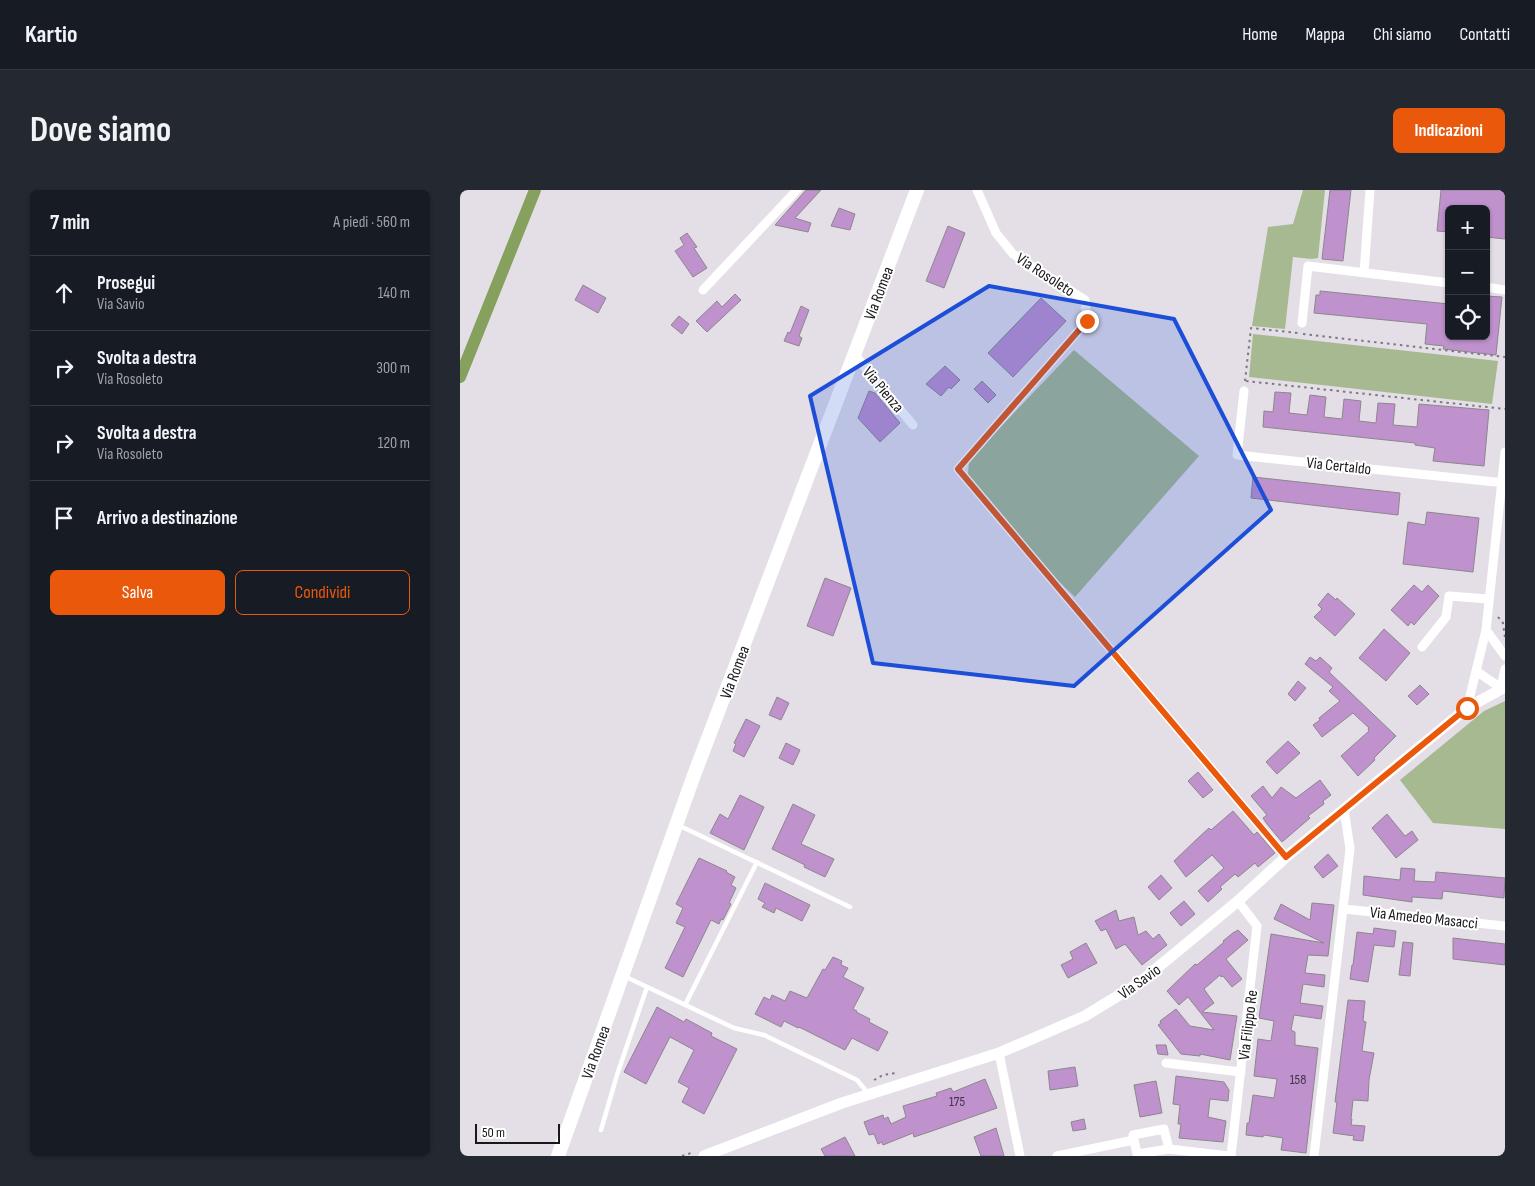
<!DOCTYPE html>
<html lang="it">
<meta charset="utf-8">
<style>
body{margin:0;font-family:"Sofia Sans Condensed",sans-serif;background:#242831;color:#f1f3f6}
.controls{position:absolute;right:15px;top:15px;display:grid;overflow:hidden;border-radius:8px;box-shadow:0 1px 4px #0004}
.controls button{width:45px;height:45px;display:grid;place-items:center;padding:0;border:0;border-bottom:1px solid #363941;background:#171b24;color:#f1f3f6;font:25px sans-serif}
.scale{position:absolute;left:15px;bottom:12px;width:85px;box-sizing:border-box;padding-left:5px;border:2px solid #19171a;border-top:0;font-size:14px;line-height:18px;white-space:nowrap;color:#19171a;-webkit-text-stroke:4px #fff;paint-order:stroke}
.stop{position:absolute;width:15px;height:15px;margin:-11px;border:4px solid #ea580c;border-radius:50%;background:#fff}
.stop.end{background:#ea580c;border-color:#fff;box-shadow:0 1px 5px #0008}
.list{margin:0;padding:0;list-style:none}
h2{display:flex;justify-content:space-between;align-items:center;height:65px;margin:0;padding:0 20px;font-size:21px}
h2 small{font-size:16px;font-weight:400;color:#9ea1a6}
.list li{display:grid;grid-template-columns:32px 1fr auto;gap:15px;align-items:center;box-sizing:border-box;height:75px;padding:0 20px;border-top:1px solid #363941}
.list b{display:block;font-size:19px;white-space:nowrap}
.list p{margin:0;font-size:16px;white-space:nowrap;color:#9ea1a6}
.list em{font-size:16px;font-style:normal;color:#9ea1a6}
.actions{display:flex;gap:10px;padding:15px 20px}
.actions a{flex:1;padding:11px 0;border:1px solid #ea580c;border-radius:8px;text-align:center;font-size:18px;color:#ea580c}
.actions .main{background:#ea580c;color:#fff}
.icon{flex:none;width:28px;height:28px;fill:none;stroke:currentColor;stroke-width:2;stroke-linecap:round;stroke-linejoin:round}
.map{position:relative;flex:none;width:1045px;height:966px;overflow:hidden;border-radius:8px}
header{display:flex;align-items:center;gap:30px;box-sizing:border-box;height:70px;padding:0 25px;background:#171b24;border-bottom:1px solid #363941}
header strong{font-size:24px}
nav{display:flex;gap:28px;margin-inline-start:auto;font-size:18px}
.intro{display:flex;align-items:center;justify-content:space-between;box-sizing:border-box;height:120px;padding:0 30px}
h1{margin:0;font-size:35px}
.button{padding:12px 22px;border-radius:8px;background:#ea580c;color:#fff;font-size:18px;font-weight:700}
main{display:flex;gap:30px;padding:0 30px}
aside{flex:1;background:#171b24;border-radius:8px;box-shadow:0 1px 4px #0004}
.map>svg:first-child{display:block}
</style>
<header>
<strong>Kartio</strong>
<nav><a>Home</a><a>Mappa</a><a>Chi siamo</a><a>Contatti</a></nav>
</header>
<div class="intro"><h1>Dove siamo</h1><a class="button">Indicazioni</a></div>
<main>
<aside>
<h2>7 min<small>A piedi · 560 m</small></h2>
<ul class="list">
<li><svg class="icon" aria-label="ahead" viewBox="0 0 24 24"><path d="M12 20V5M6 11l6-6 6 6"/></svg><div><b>Prosegui</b><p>Via Savio</p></div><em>140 m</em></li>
<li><svg class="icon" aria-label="right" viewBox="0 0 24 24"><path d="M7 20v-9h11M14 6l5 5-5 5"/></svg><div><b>Svolta a destra</b><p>Via Rosoleto</p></div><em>300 m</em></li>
<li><svg class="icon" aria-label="right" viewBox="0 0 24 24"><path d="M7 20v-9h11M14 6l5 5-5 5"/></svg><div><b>Svolta a destra</b><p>Via Rosoleto</p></div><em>120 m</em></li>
<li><svg class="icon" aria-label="arrive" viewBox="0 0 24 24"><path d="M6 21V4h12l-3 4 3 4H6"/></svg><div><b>Arrivo a destinazione</b></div></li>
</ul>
<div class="actions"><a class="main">Salva</a><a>Condividi</a></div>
</aside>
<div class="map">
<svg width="1045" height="966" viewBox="0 0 1045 966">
<rect width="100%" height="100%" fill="#e4dfe6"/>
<path fill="#a7b990" d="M843 0H865L858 68 852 69 833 67 825 139 792 136 808 37 833 34Z
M793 144 1038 171 1032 214 789 187Z
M614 160 739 266 615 407 574 368 508 285 509 270Z
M1045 511V639L973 633 940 590 1024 521Z"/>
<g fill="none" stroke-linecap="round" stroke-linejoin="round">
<path stroke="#86a15e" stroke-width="12" d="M0 187 75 0"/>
</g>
<path fill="#bf91cd" stroke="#8c878d" d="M346 0H361L335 28 351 33 348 42 315 35Z
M870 0H891L883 71 862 69Z
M981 0H1045V49L1026 47V19H989V42L977 41Z
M379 18 395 24 390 40 371 36Z
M488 36 505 43 484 98 466 91Z
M227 43 237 57 234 58 247 78 233 87 215 61 224 55 220 48Z
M123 95 146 108 138 123 115 110Z
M860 101 989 114V146H1026V106L1042 107 1036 165 983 159 984 156 965 154 967 134 854 123 856 105H860Z
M275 104 281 110 247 142 236 131 257 111 262 117Z
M581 108 606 131 553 187 528 163Z
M341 116 349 120 339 146 342 148 339 156 324 151 328 142 330 143Z
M219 126 229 134 222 144 211 135Z
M485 176 500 190 491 199 489 197 481 206 466 194Z
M522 191 536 205 528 213 514 199Z
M409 201 415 203 440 233 420 252 398 228Z
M815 202 831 203 829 223 847 225 850 205 866 207 864 227 882 229 884 209 901 211 899 231 916 233 918 213 935 214 933 235 957 237 959 214 1029 220 1024 276 973 271 975 258 955 255V253L803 237 804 221 813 222Z
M793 287 940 303 938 325 791 308Z
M967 322 1019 328 1013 382 943 374 948 332 965 335Z
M365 388 391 398 373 446 347 436Z
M954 395 962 402 968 395 979 406 954 435 951 432 948 436 931 420Z
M868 403 876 410 877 408 895 424 875 446 854 427 862 419 858 415Z
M924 439 950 463 926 491 899 468Z
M850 467 856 471 860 467 872 478 869 482 936 546 914 568 915 570 898 586 881 566 909 541 908 539 909 538 893 523 862 547 853 535 860 530 859 528 880 511 869 501 873 497 845 474Z
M838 491 846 498 835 511 828 504Z
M960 495 969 504 957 515 948 506Z
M317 507 329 513 321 530 309 525Z
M286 529 300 536 284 567 273 561 276 554 274 553Z
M828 551 840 563 817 584 806 572Z
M326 553 340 560 333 575 319 568Z
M738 582 753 600 743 608 728 591Z
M860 590 871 605 863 611 864 614 848 626 850 628 822 652 807 634 803 628 807 625 791 606 803 596 812 608 821 597 836 608Z
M280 605 304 617 284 660 250 643 260 624 268 629Z
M333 614 355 625 341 654 374 669 365 687 344 677 345 675 312 659Z
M773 621 794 645 797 642 815 663 798 677 795 673 778 687 775 684 760 697 762 699 748 712 738 701 764 678 752 665 726 687 714 671 738 648 749 638 751 640Z
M927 624 945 646 952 641 958 650 936 668 912 638Z
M868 664 878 676 863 688 854 677Z
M239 668 267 681 266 682 275 687 271 695 276 698 269 713 271 714 263 730 261 729 259 734 251 730 223 787 205 778 225 737 216 733 223 718 216 714Z
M941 678 955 679 954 691 975 692 976 682 1045 688 1044 708 983 701 982 709 952 707V712L903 705 904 686 940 690Z
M701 685 712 698 699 710 688 697Z
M305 693 350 715 342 731 316 718 314 723 302 717 305 713 298 709Z
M724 711 735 724 721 736 710 723Z
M852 713 874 715 868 766 848 765 845 783 865 785 864 797 843 794 840 813 863 816 861 829 834 825 831 840 835 842V855L858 858 846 963 821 960 823 948 804 945 803 947 786 945 787 933H789L793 905 814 908 817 889 794 886 798 849 811 851 814 831 799 828 811 744 864 753 814 729 821 714 850 730Z
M656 720 659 731 674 727 678 745 686 741 693 749 699 744 707 755 682 775 665 754 656 759 646 739 641 741 635 731Z
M914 738 936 741 934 757 914 755 908 792 890 789 892 775H893L897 742 913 744Z
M778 740 788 750 766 769 782 789 772 797 763 786 761 787 760 785 744 799 754 813 742 822 777 826 770 870 740 864V866L721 864 698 835 701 833 700 831 716 819 730 836 754 840 728 807 719 815 707 801 735 774 737 775 764 752 763 751 774 742H775Z
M993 748 1045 754V775L993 769Z
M943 752 953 753 950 786 939 785Z
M626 753 637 773 608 788 601 775 613 769 610 762Z
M373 767 382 771 381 775 388 778 383 787 404 798 393 819 397 821 396 822 410 829 409 832 428 842 418 861 392 848 385 860 339 837 338 838 324 831 321 837 295 824 304 807 310 810 312 805 325 811 330 801 347 808 363 779 365 780Z
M888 810 905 811 903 831 906 832 902 861 914 863 909 890 908 911 893 910 891 929H892L891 935 905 936 903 951 893 950 894 946 873 943 877 912H875Z
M197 817 224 832 226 829 252 843 251 846 277 859 244 924 222 912 229 898 218 892 234 860 210 847 186 894 164 882Z
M696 855H706L708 865 698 864Z
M615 877 618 896 590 900 588 881Z
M716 886 764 892 769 900 768 911 750 909 748 927 766 931 763 952 719 948 721 934H718L720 915 713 914Z
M525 889 537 918 472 941 454 947 453 943 423 955 422 952 418 954 414 944 409 945 404 932 423 925 424 929 428 927 431 934 446 927 443 916 477 906 476 903 491 898 493 902Z
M696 891 702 923 680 927 674 895Z
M624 929 626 939 613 941 611 932Z
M536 938 544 966H521L514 947Z
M385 947 395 966H365L361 959Z"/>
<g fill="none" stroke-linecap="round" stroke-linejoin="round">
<path stroke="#7d797e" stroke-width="2" stroke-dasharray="2.5 4" stroke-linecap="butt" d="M843 144 1045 167
M785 191 791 138 838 143
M786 191 1045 219
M1038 427 1043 433 1045 448
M414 890 423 885 436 883
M222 966 234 962"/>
<path stroke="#fff" stroke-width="4.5" d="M218 635 390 717
M164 786 274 838 304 845 397 890 408 903
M225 815 297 672
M141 940 157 885 187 797"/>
<path stroke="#fff" stroke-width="9" d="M517 0 536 43 553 64 625 110 627 131 498 279 826 667
M904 83 910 0
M1026 97 1045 100
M243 100 337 0
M842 133 848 76 989 93
M394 164 453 235
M784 201 777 265 1045 293
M1026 440 1045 466
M962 457 986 427 989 406 1028 409
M1016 481 1041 498 1045 479
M1007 518 1026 440 1045 262
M884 719 1045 736
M539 863 560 966
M706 873 781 882
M704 939 709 959 677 964 673 945Z
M709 959 769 966
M597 966 674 950
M771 966 797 736 778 711
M854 966 890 659 884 619"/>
<path stroke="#fff" stroke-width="11" d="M244 966 382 913 539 863 625 826 679 793 778 711 826 667 1007 518 1045 497"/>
<path stroke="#fff" stroke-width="14" d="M98 966 234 585 457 0"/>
</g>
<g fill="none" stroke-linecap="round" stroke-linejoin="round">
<path stroke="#ea580c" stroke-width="6" d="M627 131 498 279 826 667 1007 518"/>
</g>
<path fill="#1d4ed8" fill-opacity="0.2" stroke="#1d4ed8" stroke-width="4" stroke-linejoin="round" d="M529 96 714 129 811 320 614 496 413 473 350 206Z"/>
<g text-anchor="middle" stroke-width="4" stroke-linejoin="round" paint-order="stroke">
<g font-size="14" fill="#423647">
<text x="838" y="894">158</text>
<text x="497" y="916">175</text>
</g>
<g font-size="16" fill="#19171a" stroke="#fff">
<text transform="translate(586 84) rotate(33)" y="6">Via Rosoleto</text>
<text transform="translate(418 103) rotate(-69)" y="6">Via Romea</text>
<text transform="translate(424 199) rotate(50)" y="6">Via Pienza</text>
<text transform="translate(879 275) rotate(6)" y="6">Via Certaldo</text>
<text transform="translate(274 482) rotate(-69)" y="6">Via Romea</text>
<text transform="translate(964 727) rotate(6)" y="6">Via Amedeo Masacci</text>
<text transform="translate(679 791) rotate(-36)" y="6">Via Savio</text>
<text transform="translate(787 835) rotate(-83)" y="6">Via Filippo Re</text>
<text transform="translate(135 862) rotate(-70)" y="6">Via Romea</text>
</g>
</g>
</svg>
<div class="controls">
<button>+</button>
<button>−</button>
<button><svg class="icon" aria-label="locate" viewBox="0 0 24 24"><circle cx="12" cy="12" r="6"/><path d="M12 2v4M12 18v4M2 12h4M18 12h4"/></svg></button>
</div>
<div class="scale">50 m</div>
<div class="stop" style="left:1007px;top:518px"></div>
<div class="stop end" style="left:627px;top:131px"></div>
</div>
</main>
